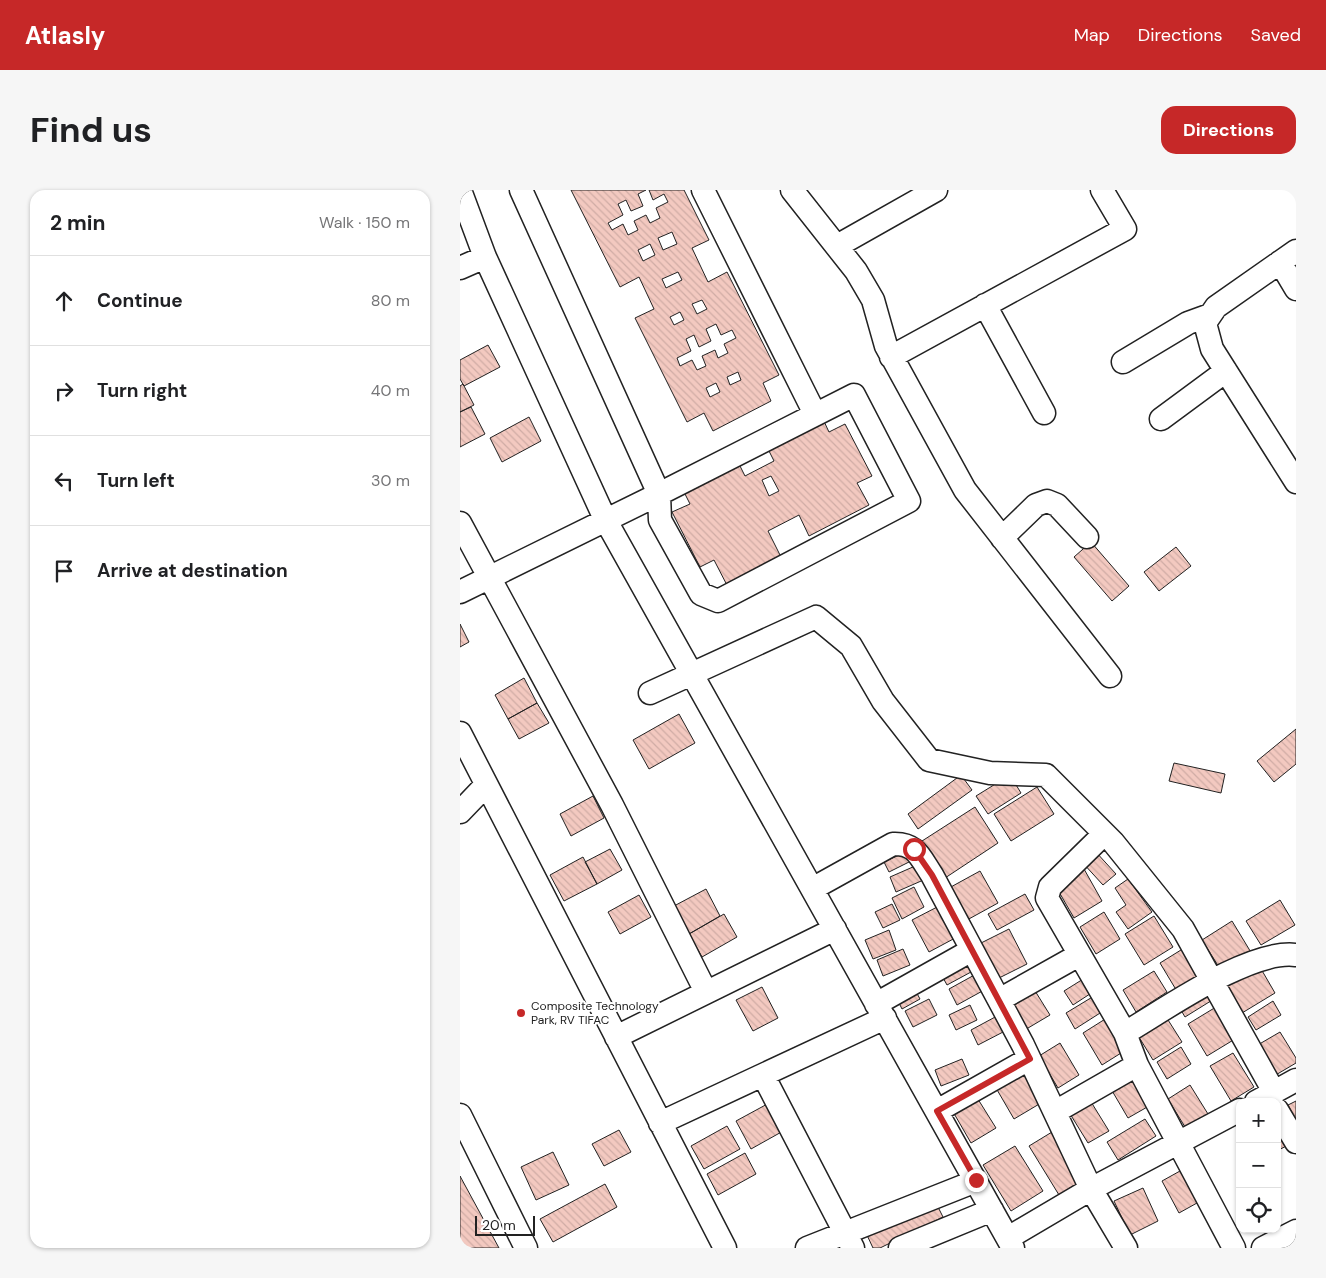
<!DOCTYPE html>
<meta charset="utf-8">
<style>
body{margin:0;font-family:"DM Sans",sans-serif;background:#f6f6f6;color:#202124}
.controls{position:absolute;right:15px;bottom:15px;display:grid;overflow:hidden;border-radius:10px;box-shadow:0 1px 4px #0004}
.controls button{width:45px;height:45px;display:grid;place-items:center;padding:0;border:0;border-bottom:1px solid #e0e0e0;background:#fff;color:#202124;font:25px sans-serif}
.scale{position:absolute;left:15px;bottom:12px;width:60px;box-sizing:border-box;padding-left:5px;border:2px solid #222;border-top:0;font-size:14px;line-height:18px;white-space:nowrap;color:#222;-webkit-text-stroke:4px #fff;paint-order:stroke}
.stop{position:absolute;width:15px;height:15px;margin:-11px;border:4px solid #c62828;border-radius:50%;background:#fff}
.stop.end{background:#c62828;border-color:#fff;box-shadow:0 1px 5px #0008}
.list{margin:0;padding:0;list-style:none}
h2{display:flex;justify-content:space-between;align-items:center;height:65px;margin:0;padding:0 20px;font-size:21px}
h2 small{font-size:16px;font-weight:400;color:#757577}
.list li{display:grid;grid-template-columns:32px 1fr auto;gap:15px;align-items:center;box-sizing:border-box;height:90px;padding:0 20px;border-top:1px solid #e0e0e0}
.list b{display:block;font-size:19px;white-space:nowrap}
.list em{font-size:16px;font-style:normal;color:#757577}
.icon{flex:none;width:28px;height:28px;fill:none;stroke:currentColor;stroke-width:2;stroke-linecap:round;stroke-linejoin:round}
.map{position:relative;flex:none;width:836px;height:1058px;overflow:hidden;border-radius:15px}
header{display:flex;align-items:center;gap:30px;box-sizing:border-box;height:70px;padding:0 25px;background:#c62828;color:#fff}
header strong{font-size:24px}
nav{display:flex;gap:28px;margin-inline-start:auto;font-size:18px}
.intro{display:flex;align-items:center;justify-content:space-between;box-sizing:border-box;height:120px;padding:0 30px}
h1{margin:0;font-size:35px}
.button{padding:12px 22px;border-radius:15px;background:#c62828;color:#fff;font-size:18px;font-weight:700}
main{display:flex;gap:30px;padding:0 30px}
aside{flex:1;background:#fff;border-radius:15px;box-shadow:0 1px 4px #0004}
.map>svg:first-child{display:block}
</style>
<header>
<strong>Atlasly</strong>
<nav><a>Map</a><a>Directions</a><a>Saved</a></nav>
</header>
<div class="intro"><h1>Find us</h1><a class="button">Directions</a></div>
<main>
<aside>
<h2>2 min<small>Walk · 150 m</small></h2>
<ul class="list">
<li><svg class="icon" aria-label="ahead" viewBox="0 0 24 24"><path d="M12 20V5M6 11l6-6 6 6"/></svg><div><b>Continue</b></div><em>80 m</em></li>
<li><svg class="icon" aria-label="right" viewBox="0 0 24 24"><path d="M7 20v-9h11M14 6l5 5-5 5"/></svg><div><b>Turn right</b></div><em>40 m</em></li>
<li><svg class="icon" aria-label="left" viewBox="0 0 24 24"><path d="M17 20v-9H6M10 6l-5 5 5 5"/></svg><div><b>Turn left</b></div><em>30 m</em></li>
<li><svg class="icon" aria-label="arrive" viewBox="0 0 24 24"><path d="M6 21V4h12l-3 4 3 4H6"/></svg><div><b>Arrive at destination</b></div></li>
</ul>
</aside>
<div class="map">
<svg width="836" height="1058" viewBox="0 0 836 1058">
<defs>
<pattern id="building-back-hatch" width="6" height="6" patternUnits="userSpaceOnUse" patternTransform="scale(1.25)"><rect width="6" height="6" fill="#f3c9c0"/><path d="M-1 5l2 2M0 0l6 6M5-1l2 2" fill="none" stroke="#d0aca5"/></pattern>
</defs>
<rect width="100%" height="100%" fill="#fff"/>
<path fill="url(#building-back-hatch)" stroke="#222" fill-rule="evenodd" d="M111 0H186L178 4 183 16 171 21 166 10 158 14 163 25 148 33 152 40 163 34 168 45 178 40 174 31 186 25 190 33 200 28 196 18 208 12 204 4 193 10 189 0H224L249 50 232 58 248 92 267 82 319 185 303 193 311 211 253 241 244 223 227 232 175 128 194 119 179 87 160 97ZM212 42 217 54 203 60 198 48ZM190 54 195 65 183 71 178 60ZM218 82 222 90 206 98 202 89ZM242 110 247 119 237 124 232 114ZM220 122 224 130 214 135 210 127ZM256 134 261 145 272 140 276 148 264 154 268 163 258 168 255 160 242 166 246 176 237 180 232 170 220 176 217 168 231 161 226 149 234 145 239 157 251 151 246 139ZM278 182 281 190 270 195 267 187ZM256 193 260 202 250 207 246 198Z
M28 155 40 177 4 196 0 189V170Z
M3 194 14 215 0 222V196Z
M11 217 25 244 0 257V222Z
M361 225 369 242 385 234 412 286 397 293 409 315 349 346 339 325 308 341 324 373 270 401 254 370 240 377 212 322 230 314 221 296 276 268 285 286 314 271 305 253ZM311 286 319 301 309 306 302 290Z
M69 227 81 251 42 272 30 248Z
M631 352 669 396 652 411 614 367Z
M716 357 731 376 699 401 684 382Z
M0 434 9 452 0 457Z
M64 488 77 513 48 529 35 505Z
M77 513 89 533 59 549 48 529Z
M219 524 235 553 189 579 173 550Z
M836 539V574L814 592 797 571Z
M714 573 765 584 761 603 709 591Z
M501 585 512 600 458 639 448 624Z
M550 585 561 603 528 624 516 606Z
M577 597 594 624 551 651 534 624Z
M133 606 144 628 111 646 100 624Z
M515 617 538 653 485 688 462 651Z
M150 659 162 680 137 694 125 672Z
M452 659 457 668 429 682 424 672Z
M635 661 656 684 643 695 622 672Z
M123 667 137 694 104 711 90 685Z
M462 673 468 688 436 702 430 687Z
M624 679 642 711 614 728 595 695Z
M520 681 538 713 507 730 489 698Z
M668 689 692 722 668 739 656 722 666 715 655 698Z
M454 697 464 717 442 729 432 708Z
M246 699 260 726 229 744 214 716Z
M565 704 574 720 537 740 528 724Z
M179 705 191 727 160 744 148 722Z
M820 710 835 735 801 755 786 731Z
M432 714 440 730 423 738 415 722Z
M481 715 497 747 469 762 452 730Z
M644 722 660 749 636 764 620 737Z
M264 724 277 747 242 767 229 744Z
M694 726 713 757 684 775 665 744Z
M772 731 792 764 762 782 742 750Z
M549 739 567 774 537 789 519 754Z
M429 740 436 760 413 769 405 750Z
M729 755 747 785 718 803 700 773Z
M443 759 450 775 423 786 417 770Z
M505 771 511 782 487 795 481 784Z
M797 772 815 803 782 823 764 792Z
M694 781 707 802 676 822 663 800Z
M518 783 526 799 497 815 489 799Z
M628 786 636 800 613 815 604 801Z
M572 796 590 825 563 841 546 812Z
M302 797 318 828 293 841 276 810Z
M747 797 754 809 725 827 718 815Z
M454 798 460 809 442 819 436 807Z
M639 803 648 818 615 839 606 823Z
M469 809 477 825 453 837 445 821Z
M813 811 821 825 796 840 788 827Z
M510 815 517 830 496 840 489 825Z
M756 817 775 849 747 866 728 834Z
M703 822 722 852 693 870 674 839Z
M537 826 545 841 518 855 511 840Z
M650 826 669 858 642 875 623 843Z
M820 842 836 868V873L814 886 796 856Z
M600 853 619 885 598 898 579 866Z
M721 857 731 874 707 889 697 872Z
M773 863 794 897 771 911 750 876Z
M502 869 509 885 481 896 475 880Z
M567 879 586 910 554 929 536 898Z
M678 882 696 912 668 928 651 899Z
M730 895 748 924 725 937 708 909Z
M516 906 536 938 511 953 492 920Z
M628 907 649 941 628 953 607 919Z
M836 911V931L828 915Z
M311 912 325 940 291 959 276 931Z
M685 929 696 946 658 970 647 952Z
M817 933 828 955 817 961Z
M267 936 280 959 244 979 231 956Z
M159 940 171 962 144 976 132 954Z
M592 942 621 991 599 1005 569 956Z
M555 956 583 1001 551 1021 523 975Z
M93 962 109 995 76 1010 61 977Z
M285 963 296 984 258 1005 247 984Z
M729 976 746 1008 719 1023 702 991Z
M0 986 39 1058H0Z
M145 994 157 1017 93 1052 80 1029Z
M683 998 698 1031 670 1045 654 1011Z
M474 1009 483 1027 420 1058H413L406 1043Z"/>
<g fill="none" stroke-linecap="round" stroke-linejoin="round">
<defs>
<path id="minor" d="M0 0 25 67 145 329 553 1058
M243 0 355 224
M332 0 396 81 413 110 426 156 505 300 650 486
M377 56 476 0
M836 61 756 117 745 133 752 159 836 292
M820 72 836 99
M0 78 25 67
M525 115 584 223
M431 167 665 39 642 0
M663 172 728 133 750 125
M394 205 449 311 258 411 241 404 200 330 199 304Z
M701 229 766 181
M0 333 152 615 246 802
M542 348 576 315 587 311 597 315 627 347
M0 402 199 304 61 0
M190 503 356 427 391 456 423 511 469 570 530 583 586 585 653 652 723 739 814 902
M0 543 265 1058
M0 622 26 595
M644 644 590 697 587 708 665 843 677 875 774 1058
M352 699 433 654C456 653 460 667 472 685L563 855 631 999 666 1058
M539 810 619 765
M416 814 512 760
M665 843C706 819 790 759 836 765
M156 847 375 739
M303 885 393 1058
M796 912 836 890
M817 920 836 952
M477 921 569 869
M595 922 677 875
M0 925 66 1058
M200 933 425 828
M548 1048 631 999 780 920
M347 1058 516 991
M440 1058 532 1020
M803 1058 836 1041"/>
</defs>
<use href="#minor" stroke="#222" stroke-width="25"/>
<use href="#minor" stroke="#fff" stroke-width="22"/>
</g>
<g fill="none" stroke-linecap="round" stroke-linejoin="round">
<path stroke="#c62828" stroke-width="6" d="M454 659 472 685 570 869 477 921 516 990"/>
</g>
<circle fill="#c62828" stroke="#fff" stroke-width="2" cx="61" cy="823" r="5"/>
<g text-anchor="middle" stroke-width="4" stroke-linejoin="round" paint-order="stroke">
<g font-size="12" fill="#222" stroke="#fff" text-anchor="start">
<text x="71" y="820">Composite Technology<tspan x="71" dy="14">Park, RV TIFAC</tspan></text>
</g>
</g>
</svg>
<div class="controls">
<button>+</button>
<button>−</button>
<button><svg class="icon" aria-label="locate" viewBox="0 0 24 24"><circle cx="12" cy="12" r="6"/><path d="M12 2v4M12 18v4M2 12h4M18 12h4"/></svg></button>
</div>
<div class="scale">20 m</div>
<div class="stop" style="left:454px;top:659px"></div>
<div class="stop end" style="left:516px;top:990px"></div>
</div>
</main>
